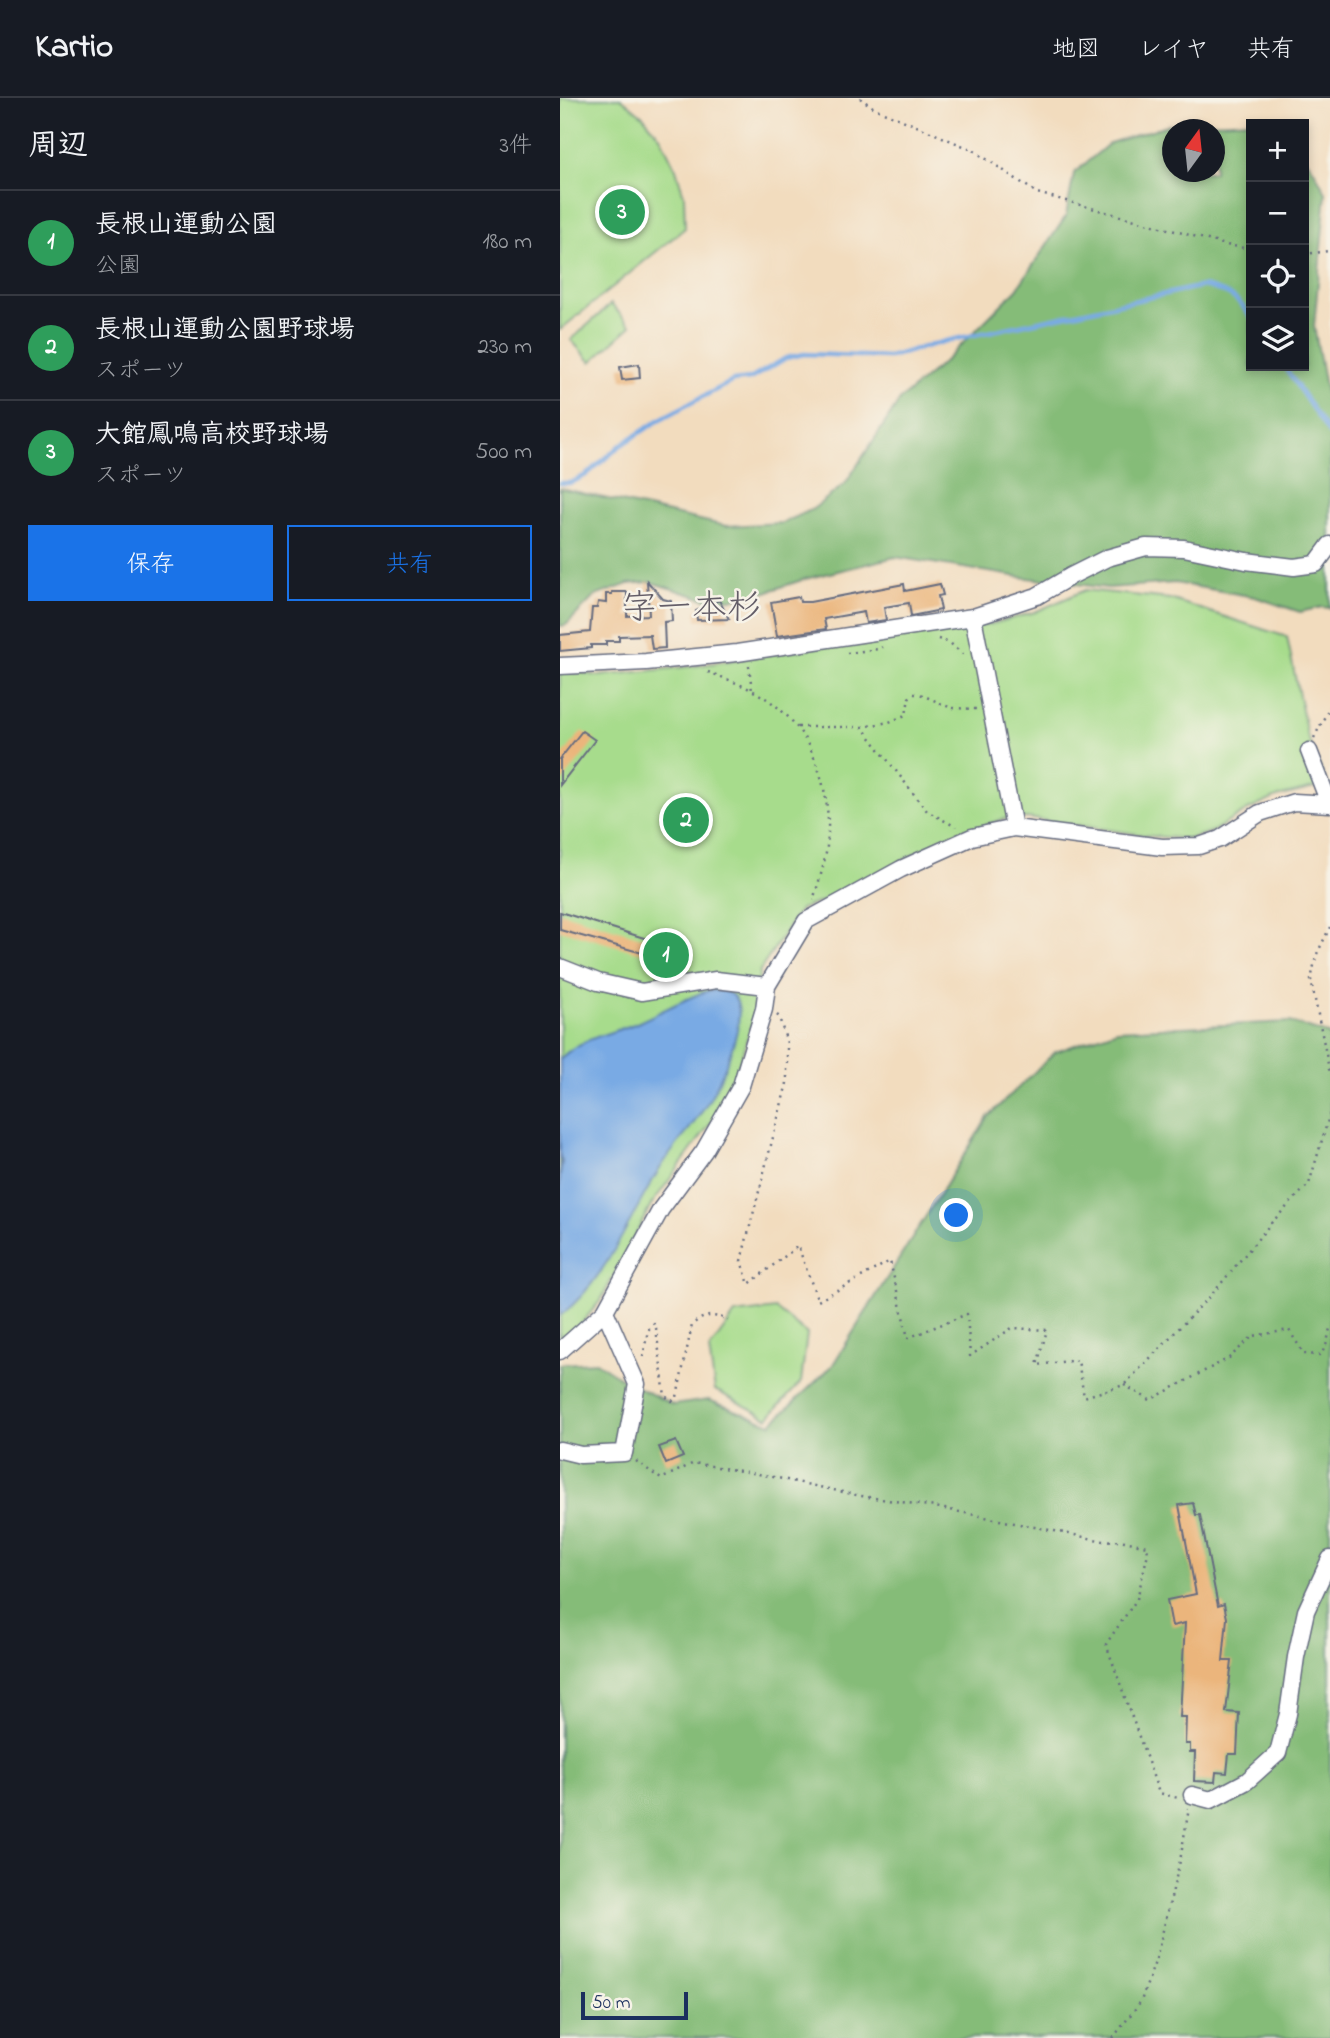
<!DOCTYPE html>
<html lang="ja">
<meta charset="utf-8">
<style>
body{margin:0;font-family:"Indie Flower","Klee One",sans-serif;background:#242831;color:#f1f3f6}
.controls{position:absolute;right:21px;top:21px;display:grid;overflow:hidden;border-radius:0px;box-shadow:0 4px 10px #0003}
.controls button{width:63px;height:63px;display:grid;place-items:center;padding:0;border:0;border-bottom:2px solid #363941;background:#171b24;color:#f1f3f6;font:35px sans-serif}
.compass{position:absolute;left:602px;top:21px;width:63px;height:63px;border-radius:50%;background:#171b24;box-shadow:0 4px 10px #0003;rotate:15deg}
.scale{position:absolute;left:21px;bottom:18px;width:107px;box-sizing:border-box;padding-left:7px;border:4px solid #1b2f5e;border-top:0;font-size:19px;line-height:24px;white-space:nowrap;color:#1b2f5e;-webkit-text-stroke:5px #f7f3e8;paint-order:stroke}
.you{position:absolute;left:397px;top:1118px;width:24px;height:24px;margin:-18px;border:5px solid #fff;border-radius:50%;background:#1a73e8;box-shadow:0 0 0 10px #1a73e833}
.badge{display:grid;place-items:center;width:46px;height:46px;border-radius:50%;background:#1a73e8;color:#fff;font-size:23px;font-weight:700}
.pin{position:absolute;translate:-50% -50%;border:4px solid #fff;box-shadow:0 2px 7px #0006}
.list{margin:0;padding:0;list-style:none}
h2{display:flex;justify-content:space-between;align-items:center;height:91px;margin:0;padding:0 28px;font-size:30px}
h2 small{font-size:23px;font-weight:400;color:#9ea1a6}
.list li{display:grid;grid-template-columns:46px 1fr auto;gap:21px;align-items:center;box-sizing:border-box;height:105px;padding:0 28px;border-top:2px solid #363941}
.list b{display:block;font-size:26px;white-space:nowrap}
.list p{margin:0;font-size:23px;white-space:nowrap;color:#9ea1a6}
.list em{font-size:23px;font-style:normal;color:#9ea1a6}
.actions{display:flex;gap:14px;padding:21px 28px}
.actions a{flex:1;padding:16px 0;border:2px solid #1a73e8;border-radius:0px;text-align:center;font-size:24px;color:#1a73e8}
.actions .main{background:#1a73e8;color:#fff}
.icon{flex:none;width:38px;height:38px;fill:none;stroke:currentColor;stroke-width:2;stroke-linecap:round;stroke-linejoin:round}
.map{position:relative;flex:none;width:770px;height:1940px;overflow:hidden}
header{display:flex;align-items:center;gap:42px;box-sizing:border-box;height:98px;padding:0 35px;background:#171b24;border-bottom:2px solid #363941}
header strong{font-size:33px}
nav{display:flex;gap:38px;margin-inline-start:auto;font-size:24px}
main{display:flex}
aside{flex:1;background:#171b24}
.map>svg:first-child{display:block}
</style>
<header>
<strong>Kartio</strong>
<nav><a>地図</a><a>レイヤ</a><a>共有</a></nav>
</header>
<main>
<aside>
<h2>周辺<small>3件</small></h2>
<ul class="list">
<li><span class="badge" style="background:#2e9e5b">1</span><div><b>長根山運動公園</b><p>公園</p></div><em>180 m</em></li>
<li><span class="badge" style="background:#2e9e5b">2</span><div><b>長根山運動公園野球場</b><p>スポーツ</p></div><em>230 m</em></li>
<li><span class="badge" style="background:#2e9e5b">3</span><div><b>大館鳳鳴高校野球場</b><p>スポーツ</p></div><em>500 m</em></li>
</ul>
<div class="actions"><a class="main">保存</a><a>共有</a></div>
</aside>
<div class="map">
<svg width="770" height="1940" viewBox="0 0 770 1940">
<rect width="100%" height="100%" fill="#f7f3e8"/>
<filter id="ink" filterUnits="userSpaceOnUse"><feTurbulence type="fractalNoise" baseFrequency=".0143" numOctaves="2"/><feDisplacementMap in="SourceGraphic" scale="14" xChannelSelector="R" yChannelSelector="G"/><feConvolveMatrix kernelMatrix="1 2 1 2 8 2 1 2 1" color-interpolation-filters="sRGB"/></filter>
<filter id="wash" filterUnits="userSpaceOnUse"><feTurbulence type="fractalNoise" baseFrequency=".00686" numOctaves="4" result="noise"/><feDisplacementMap in="SourceGraphic" scale="28" xChannelSelector="R" yChannelSelector="G"/><feGaussianBlur stdDeviation="1.57" result="paint"/><feColorMatrix in="noise" values="0 0 0 0 0 0 0 0 0 0 0 0 0 0 0 0 0 1.4 0 .05"/><feComposite in="paint" operator="in"/></filter>
<g filter="url(#wash)">
<rect width="100%" height="100%" fill="#f2dcbe"/>
<path fill="#a7dc8c" stroke="#618675" stroke-width="2" d="M0 0H61L84 19 101 40 116 71 124 98 125 130 0 232Z
M51 206 71 228 31 264 11 242Z
M525 492 610 501 727 539 747 637 767 687 717 699 686 713 653 733 629 741 591 738 467 720 443 721 396 737 364 751 277 798 240 811 199 874 198 906 179 966 164 1007 91 1107 41 1202 21 1226 0 1244V575H21L39 578 135 568 362 533 428 527 475 514Z
M216 1211 247 1236 241 1284 208 1320 155 1292 149 1252 175 1216Z"/>
<path fill="#85bc78" stroke="#50766b" stroke-width="2" fill-rule="evenodd" d="M693 23 705 26H691V268H744V58L754 72 766 95 754 228 770 316V510L762 509 740 514 695 499 615 485 548 490 460 479 335 459 245 481 188 500 148 502 90 484 68 486 35 498 6 527 0 528V390L166 428 223 425 253 411 285 386 340 302 383 265 457 191 506 118 514 75 550 45 608 27ZM612 32H654V74H612Z
M730 924 770 937V1940H0V1266L36 1264 65 1283 113 1307 149 1302 211 1326 272 1268 428 1019 495 954 557 932Z"/>
<path fill="#79aae4" stroke="#4a6ca1" stroke-width="2" d="M150 892C159 893 168 892 174 899 191 920 158 988 145 1009 132 1030 114 1048 101 1069 69 1118 48 1181 0 1218V1078L2 1063 0 1060V961C21 939 52 936 79 924 103 913 125 900 150 892Z"/>
<g fill="none" stroke-linecap="round" stroke-linejoin="round">
<path stroke="#79aae4" stroke-width="4.5" d="M724 268 770 337
M0 385H11L26 377 61 347 104 319 173 283 190 281 226 260 244 256 329 259 386 243 643 188C668 194 676 198 691 219"/>
</g>
<g id="blocks">
<path fill="#ebb57b" d="M79 266 80 280 62 282 60 269Z
M87 483 103 501 111 503 112 523 104 524 105 550 92 551 90 537 59 538V543H46V547H31V550L0 553V537L30 534 32 510H37L38 504 46 505V496H52V494H67V518L89 517Z
M344 486 345 493 380 486 383 497 378 498 381 512 351 518 349 505 324 509 326 522 306 525 304 514 264 521 266 531 217 538 211 504 239 499 240 504H250Z
M159 502 169 521 137 522 136 513Z
M22 633 35 642 0 687V661Z
M0 814 97 844 93 858 0 832Z
M116 1343 123 1359 106 1366 99 1349Z
M633 1405 636 1417H640L658 1508 664 1506 667 1520 663 1563H672L666 1614 679 1615 677 1656H669L667 1675 656 1674 655 1684 634 1683 635 1654H630V1646H625L626 1619H620L625 1525 612 1528 607 1502 636 1496 619 1407Z"/>
</g>
</g>
<g filter="url(#ink)">
<use href="#blocks" fill-opacity="0" stroke="#666c80" stroke-width="2"/>
<g fill="none" stroke-linecap="round" stroke-linejoin="round">
<defs>
<path id="street" d="M413 519 454 730
M0 568 86 564 177 555 413 519 477 498 511 478 547 460 586 449 624 450 686 463 734 469 756 466 770 447
M749 653 769 705
M0 869 38 884 82 894 156 882 207 888
M0 1253 45 1213 101 1111 144 1053 181 988 204 911 207 888 246 823 341 771 412 739 454 730 602 749 639 748 660 741 700 715 734 704 770 706
M0 1352 21 1357 64 1355 77 1286 45 1213
M632 1697 651 1702 687 1683 718 1655 728 1616 736 1559 746 1513 770 1461"/>
</defs>
<use href="#street" stroke="#666c80" stroke-width="19"/>
<path stroke="#666c80" stroke-width="2.5" stroke-dasharray="2 5" stroke-linecap="butt" d="M300 0 314 10 413 52 477 95 666 147 691 151
M744 156 770 153
M378 541 390 545 404 557
M287 555 319 551 322 549
M189 568 192 593
M148 574C175 584 203 594 224 615 259 647 274 709 266 755 263 771 258 787 253 802
M238 629H302L367 713 396 729
M302 629 329 624 346 617 349 600 352 596H360L391 610 417 611
M754 640 770 608
M770 829 756 858 751 882 770 976
M217 917 219 919 227 945V985L181 1163 189 1186 238 1148 258 1203 330 1163 348 1240 407 1216 410 1258 452 1230 487 1232 477 1267 518 1262 524 1299 564 1287 654 1194 712 1124 749 1086 770 1015
M83 1259 88 1232 94 1225 96 1230 105 1298 112 1303 117 1299 132 1227C144 1216 153 1216 168 1222
M564 1287 590 1302 669 1260 693 1238 729 1232 744 1256 761 1257 767 1245 770 1230
M76 1363 101 1381 134 1365 204 1377 301 1398 375 1409 544 1443 560 1442 587 1448 588 1455 577 1501 546 1546 599 1695 618 1700
M553 1940 581 1903 596 1861 620 1763 629 1710"/>
<use href="#street" stroke="#fff" stroke-width="16"/>
</g>
</g>
<g text-anchor="middle" stroke-width="5" stroke-linejoin="round" paint-order="stroke">
<g font-size="35" fill="#645e68" stroke="#f7f3e8">
<text x="132" y="520">字一本杉</text>
</g>
</g>
</svg>
<div class="controls">
<button>+</button>
<button>−</button>
<button><svg class="icon" aria-label="locate" viewBox="0 0 24 24"><circle cx="12" cy="12" r="6"/><path d="M12 2v4M12 18v4M2 12h4M18 12h4"/></svg></button>
<button><svg class="icon" aria-label="layers" viewBox="0 0 24 24"><path d="M12 4l9 5-9 5-9-5zM3 14l9 5 9-5"/></svg></button>
</div>
<svg class="compass" viewBox="-18 -18 36 36"><path d="M0-13l5 13h-10z" fill="#e53935"/><path d="M0 13l5-13h-10z" fill="#9ea1a6"/></svg>
<div class="scale">50 m</div>
<div class="you"></div>
<div class="pin badge" style="left:106px;top:857px;background:#2e9e5b">1</div>
<div class="pin badge" style="left:126px;top:722px;background:#2e9e5b">2</div>
<div class="pin badge" style="left:62px;top:114px;background:#2e9e5b">3</div>
</div>
</main>
